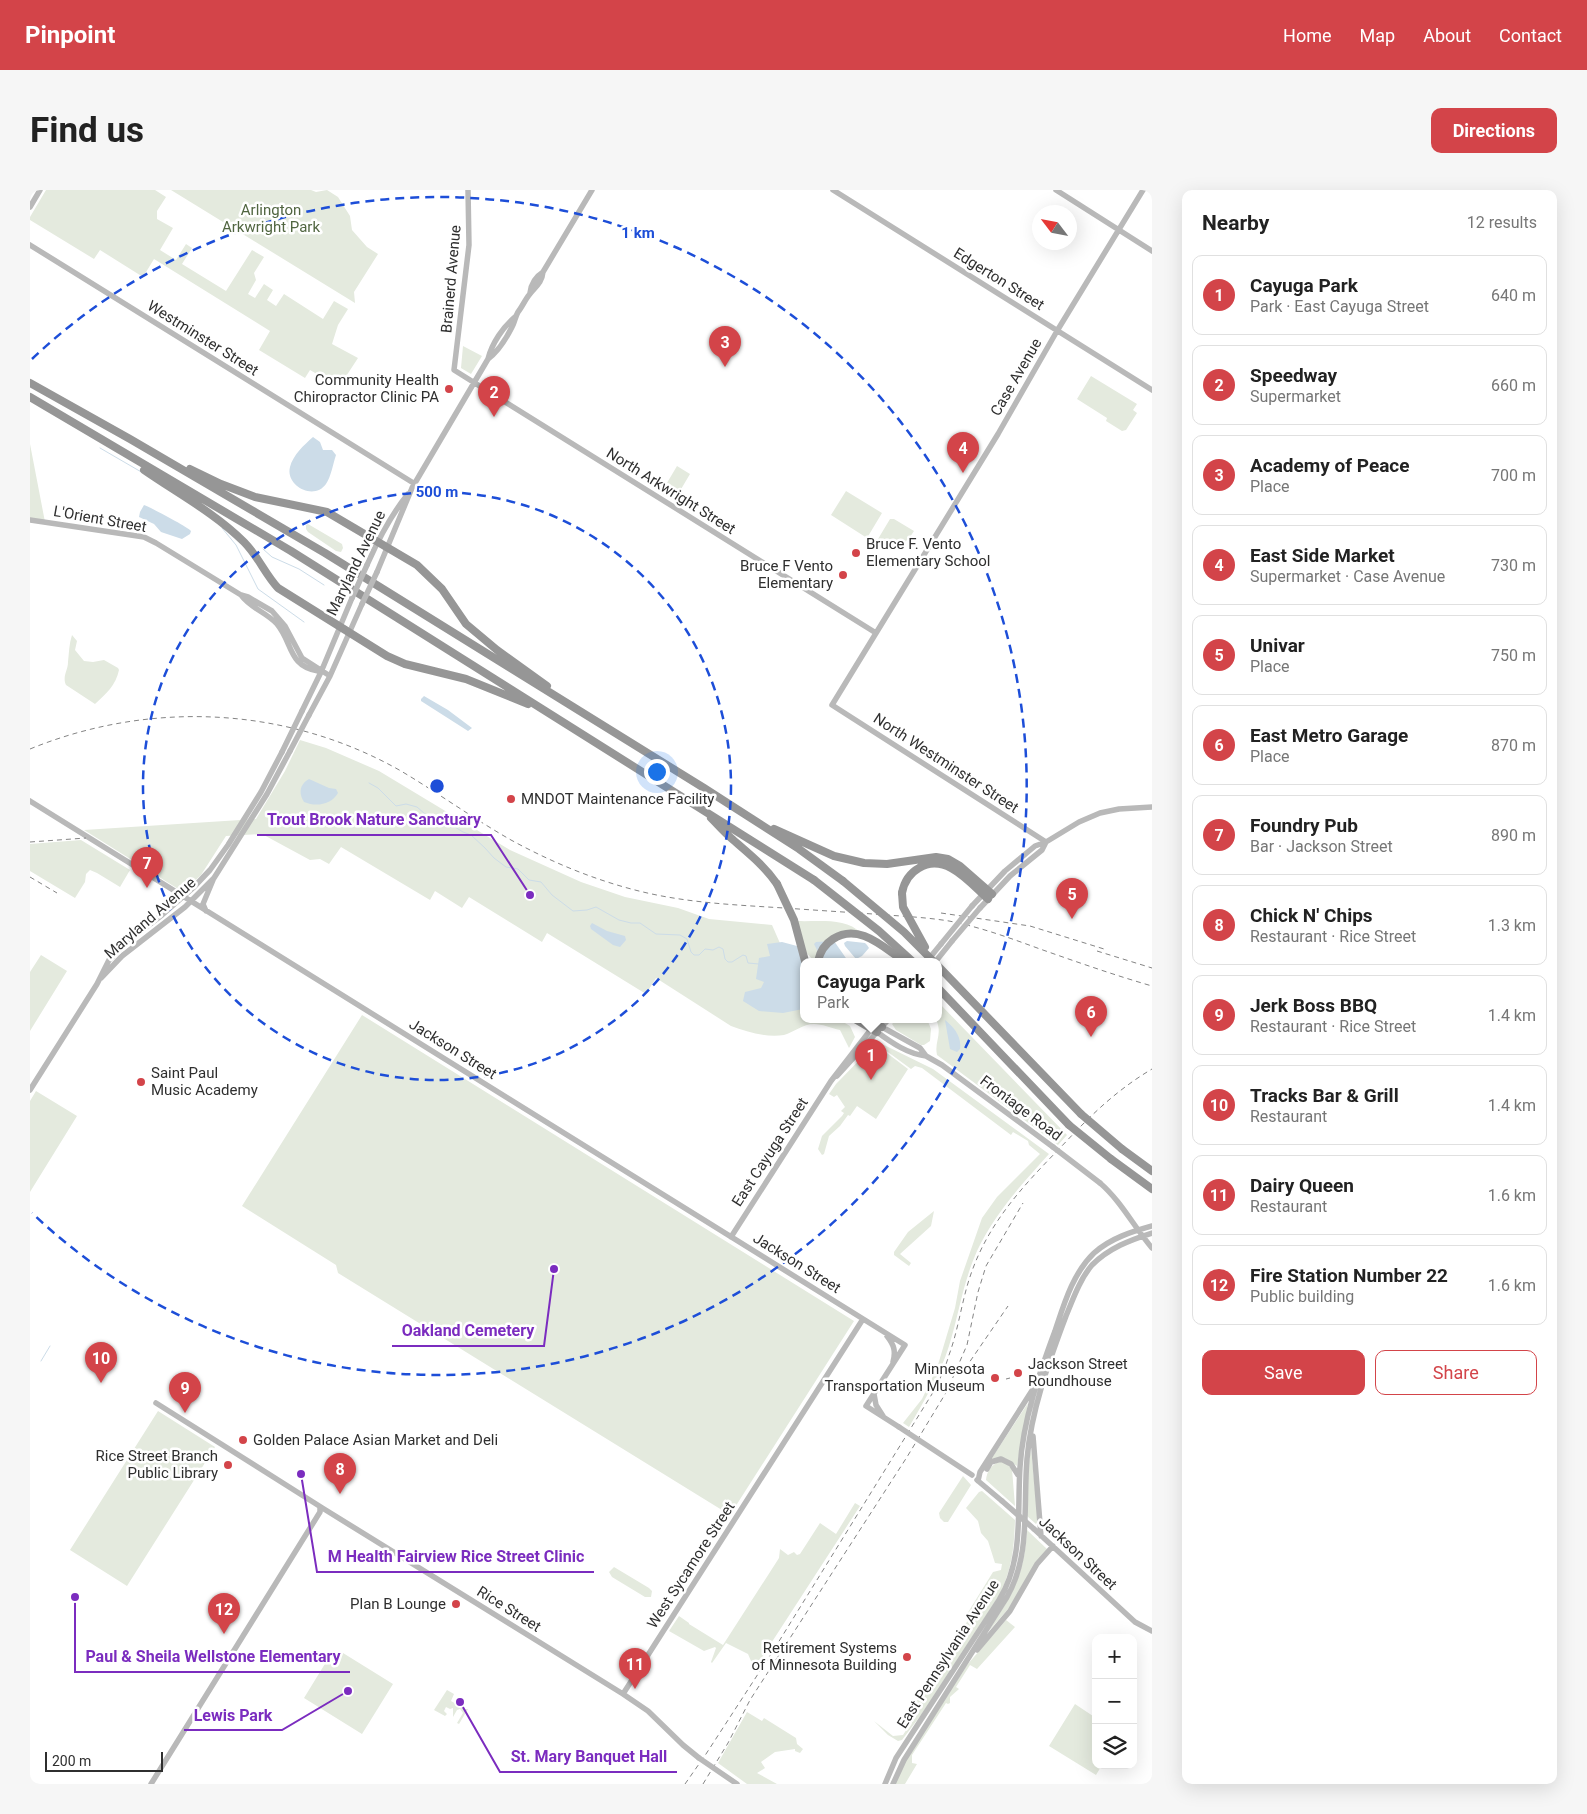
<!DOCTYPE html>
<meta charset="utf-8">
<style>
body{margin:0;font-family:Roboto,sans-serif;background:#f6f6f6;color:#222}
.controls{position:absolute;right:15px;bottom:15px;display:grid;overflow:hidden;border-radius:10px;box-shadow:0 5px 20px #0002}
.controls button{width:45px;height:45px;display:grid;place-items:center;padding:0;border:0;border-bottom:1px solid #e0e0e0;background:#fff;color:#222;font:25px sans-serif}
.compass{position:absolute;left:1002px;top:15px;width:45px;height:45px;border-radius:50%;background:#fff;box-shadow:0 5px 20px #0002;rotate:302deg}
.scale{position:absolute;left:15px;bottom:12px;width:118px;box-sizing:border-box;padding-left:5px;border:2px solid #2f2f2f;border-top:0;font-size:14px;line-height:18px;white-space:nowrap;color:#2f2f2f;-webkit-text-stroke:4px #fff;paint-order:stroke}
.you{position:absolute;left:626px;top:581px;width:18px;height:18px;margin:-12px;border:4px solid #fff;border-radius:50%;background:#1a73e8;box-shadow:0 0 0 8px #1a73e833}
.badge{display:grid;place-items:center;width:32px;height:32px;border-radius:50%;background:#d34449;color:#fff;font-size:16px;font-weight:700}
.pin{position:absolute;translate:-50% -41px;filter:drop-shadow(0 1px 2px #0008)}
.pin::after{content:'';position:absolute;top:26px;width:18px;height:15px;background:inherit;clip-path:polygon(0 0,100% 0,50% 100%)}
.popup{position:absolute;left:770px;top:768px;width:142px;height:65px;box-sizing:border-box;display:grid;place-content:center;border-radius:10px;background:#fff;filter:drop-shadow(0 1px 4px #0005);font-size:16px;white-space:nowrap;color:#767676}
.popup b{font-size:19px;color:#222}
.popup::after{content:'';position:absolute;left:50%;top:100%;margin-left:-10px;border:10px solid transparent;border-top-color:#fff}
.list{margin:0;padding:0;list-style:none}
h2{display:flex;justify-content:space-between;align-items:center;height:65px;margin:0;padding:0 20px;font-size:21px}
h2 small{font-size:16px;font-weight:400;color:#767676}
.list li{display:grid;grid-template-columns:32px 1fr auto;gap:15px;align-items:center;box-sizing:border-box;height:80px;margin:0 10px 10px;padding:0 10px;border:1px solid #e0e0e0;border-radius:10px}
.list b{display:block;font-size:19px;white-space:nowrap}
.list p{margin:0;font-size:16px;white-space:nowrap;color:#767676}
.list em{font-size:16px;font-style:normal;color:#767676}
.actions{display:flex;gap:10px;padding:15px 20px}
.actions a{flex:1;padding:11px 0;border:1px solid #d34449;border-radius:10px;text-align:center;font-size:18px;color:#d34449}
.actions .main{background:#d34449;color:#fff}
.icon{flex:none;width:28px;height:28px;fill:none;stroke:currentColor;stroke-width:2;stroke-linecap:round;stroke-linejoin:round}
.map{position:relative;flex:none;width:1122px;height:1594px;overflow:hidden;border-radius:10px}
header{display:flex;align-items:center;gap:30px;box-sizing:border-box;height:70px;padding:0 25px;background:#d34449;color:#fff}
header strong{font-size:24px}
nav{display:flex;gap:28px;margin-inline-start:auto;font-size:18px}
.intro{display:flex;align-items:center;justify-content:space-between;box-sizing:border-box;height:120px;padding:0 30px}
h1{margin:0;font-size:35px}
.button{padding:12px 22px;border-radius:10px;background:#d34449;color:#fff;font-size:18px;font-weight:700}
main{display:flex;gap:30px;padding:0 30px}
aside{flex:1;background:#fff;border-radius:10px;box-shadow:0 5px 20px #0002}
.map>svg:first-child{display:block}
</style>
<header>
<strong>Pinpoint</strong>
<nav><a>Home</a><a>Map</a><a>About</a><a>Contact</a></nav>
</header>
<div class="intro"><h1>Find us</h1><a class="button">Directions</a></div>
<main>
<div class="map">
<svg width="1122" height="1594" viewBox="0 0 1122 1594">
<rect width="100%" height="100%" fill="#fff"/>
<path fill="#e4eade" d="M16 0H125L136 7 127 21V29L143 38 130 60 146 70 156 54 162 58 152 74 196 101 222 60 234 67 224 83 226 90 218 104 225 108 234 94 243 100 237 110 246 116 254 104 293 129 304 111 318 119 308 135 302 154 328 168 309 197 280 180 275 188 229 160 240 141 124 69 113 87 70 60 64 69 0 30V27Z
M141 0H281L286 2 297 0 308 7 320 26 322 40 337 57 348 64 324 102 325 113Z
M433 156 452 166 441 184 431 178Z
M1061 186 1107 214 1103 220 1107 223 1096 240 1092 241 1076 231 1077 228 1047 209Z
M0 254 15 332 0 330Z
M647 276 660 284 644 311 631 303Z
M816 301 852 323 837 348 801 325Z
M860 329H864L884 341C873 359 864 358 848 349Z
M278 334 312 354 313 358 311 362 306 361 278 342 276 339V335Z
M42 445 47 451 45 460 54 471 63 472 74 470 88 478 89 480C86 495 76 504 65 514L36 495C32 486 38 481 38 472 39 463 39 454 42 445Z
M270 550 296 558 349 581 480 660 551 692 595 707 648 718 679 729 742 735 760 776 773 798 774 829H808L820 836 825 847 819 858 810 840C801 838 792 834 784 834 773 834 764 842 754 845 737 848 717 842 701 836L626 788 616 804 517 743 512 752 439 707 432 718 405 701 400 710 311 657 299 674 290 669 280 670 232 644 196 646 171 685 153 702 54 640 226 629 255 581Z
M51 650 100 680 90 697 67 683 60 680 56 684 55 692 45 708 0 681V654Z
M767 731C788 732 815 727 831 743L821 742 790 756 784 771 773 759Z
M11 765 37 781 0 841V782Z
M909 813 1037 945 1028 955 907 865C904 851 913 845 906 829H908Z
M332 825 824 1131 700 1325 308 1083 306 1075 212 1016Z
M867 829H897L901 839 900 851 894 855H891L866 840 862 834Z
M850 853 903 879 1019 964C992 994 965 1023 947 1061 933 1092 929 1124 919 1156 910 1185 894 1211 879 1237L873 1233 892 1209 907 1178 925 1118 930 1091 952 1028 967 1007 1010 964 999 955 998 951 983 942 981 945 892 878 885 876 881 879 847 854Z
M845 854 878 879 846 929 827 916 820 926 818 925 810 936 799 946 794 964 792 965 788 959 792 946 812 926 814 923 811 921 815 917 807 905 804 907 799 904 806 894Z
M6 901 47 926 0 1002V911Z
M904 1021 901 1036 870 1064 881 1073 879 1076 864 1065V1062L878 1042Z
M998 1213 987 1276 975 1268 960 1271Z
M128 1221 185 1257 97 1396 40 1360Z
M1001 1258 1008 1331 1006 1334 997 1326 998 1279Z
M970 1271 976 1273 982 1279 985 1316 956 1290C957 1281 961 1275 970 1271Z
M933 1286 941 1295 918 1332H914L910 1328 909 1323Z
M952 1301 985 1330C984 1359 982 1378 970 1404L891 1525 872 1550 868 1551 858 1545 844 1531 863 1546 873 1545 886 1525 880 1523 878 1517 886 1510H890L893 1512 896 1508 892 1505 891 1503 906 1481 910 1485 927 1458 923 1455 938 1430 937 1424 963 1382 971 1380 972 1374 965 1373 958 1351 951 1343 948 1331 936 1318 949 1302Z
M825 1313 830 1316 727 1475 721 1471 718 1464 696 1453 682 1473 681 1472 686 1458 685 1457 674 1461 639 1441 649 1426 659 1433V1434L693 1455 749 1368 750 1359 758 1365 764 1362 767 1365 770 1364 790 1333 806 1344Z
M997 1340 1017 1359 979 1418 958 1442C981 1406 995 1385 997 1340Z
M584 1377 619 1398 622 1401 621 1407H615L582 1387 579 1382Z
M976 1430 985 1437 947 1479 940 1475 926 1497 929 1499 920 1507V1513L918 1514 916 1513 882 1565V1573L887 1574 875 1594H865L873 1575 937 1475Z
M313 1463 363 1494 332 1544 274 1508 301 1464 309 1466Z
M417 1500 424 1504 421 1511 435 1519H438L429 1534 427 1533 433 1523 430 1519 427 1520 423 1527V1518L420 1519 416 1517 414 1521 417 1524 415 1526 404 1520Z
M1045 1514 1066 1528V1575H1072L1066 1585 1019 1556Z
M717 1522 732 1531 734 1528 766 1548 767 1554 773 1559 770 1563 765 1561V1559L745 1562 731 1572 735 1578 727 1583 747 1594H717L688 1573Z"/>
<path fill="#ccdce8" d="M283 247 290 252 293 260H302L306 265C303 274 301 287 296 294 284 311 255 296 260 277 263 265 274 255 283 247Z
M114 315C118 316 158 337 161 341L160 344 152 349 131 342 124 334 109 327 110 322Z
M394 506 418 520 442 538 438 541 391 511V509Z
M279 589 299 598 306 599 308 603C301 615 286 617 274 612 268 603 270 594 279 589Z
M562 733 577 741 595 746 596 750 590 757 583 755 561 739 560 736Z
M804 751 818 771H797L789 764 784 754 786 752Z
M817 751 835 753 837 755 839 758 832 766 826 769 815 756 814 753Z
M752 752 767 756 781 771H774L773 819 753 823 729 821 713 811 715 802 731 798 734 792 726 789 729 768 740 766 737 754Z
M915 830C924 837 932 847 930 859L927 862 920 859Z"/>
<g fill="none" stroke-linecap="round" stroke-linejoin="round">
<path stroke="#ccdce8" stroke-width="1" d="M70 258 113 283
M192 338 206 355 228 399 274 432
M233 359 242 367 269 379 294 395
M339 593 348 598 366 616 376 614 387 617 409 636 425 637 433 642 441 645 455 658 464 668 476 677 488 679 499 690 511 692 522 705 543 721 557 720 566 717 589 730 601 733H610L626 744 650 745 657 749 661 762 664 765H669L675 759 683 760 689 757 693 759 695 769 698 772H702L713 765 716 766 718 773 729 774
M11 1171 20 1156"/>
<path stroke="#b9b9b9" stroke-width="5.5" d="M438 0 439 55 424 180 846 443
M803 0 1122 200
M1026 0 1122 61
M0 17 10 0
M0 55 385 294
M500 103C501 94 505 87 513 82L562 0
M458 169C469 161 476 149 482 137 485 132 485 127 488 122 492 117 495 110 499 105 505 97 512 93 513 82
M0 330 114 347 126 353 211 405 218 407 242 421 255 436 272 468 300 486
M337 375C348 350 360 326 378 304
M347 382 382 298 458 169C462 153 473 137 486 126
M211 405C220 418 236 422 247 434 263 453 258 476 288 481
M272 521 291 482 322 408
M279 525 300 486 332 414
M0 611 875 1155 836 1216 869 1237
M1016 652 802 515 968 244 1027 141 1113 0
M942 716 975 681 1005 656 1016 652 1049 632 1070 623 1089 619 1122 617
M950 718 980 686 1012 660 1016 652
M176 721 173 714 183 690
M897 771 911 754
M906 771 922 751
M71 788 92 766 155 717 184 688 237 604 260 561
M852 837 890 858 896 866 912 875 1023 957
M847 842C862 853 878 864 896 866
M807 886 859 829
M0 900 67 794 79 770 98 751 132 725 163 698 180 680 198 655 231 602 252 562
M1070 993C1091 1011 1104 1037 1122 1058
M701 1047 801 891 849 829
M857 1146C864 1155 866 1161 863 1172
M844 1204 846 1215 853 1226
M126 1213 294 1319 593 1504 618 1521 653 1555 669 1568
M1003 1246 1011 1346
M957 1279 961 1272 971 1269 981 1274 988 1285
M947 1290 972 1311
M948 1291 950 1282 1003 1199
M1004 1339 1105 1432 1122 1441
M947 1460 980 1421 1007 1374 1023 1356
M593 1504 833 1129
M121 1594 290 1322V1317
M855 1594 866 1568 969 1410C994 1370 987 1322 990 1277 993 1230 1009 1184 1025 1141 1034 1114 1043 1083 1064 1063 1081 1048 1101 1042 1122 1036
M863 1594 874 1570 977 1407C1001 1365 993 1316 997 1269 1001 1221 1019 1171 1036 1126 1043 1109 1050 1089 1062 1075 1079 1058 1100 1050 1122 1043"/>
<path stroke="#969696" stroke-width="8" d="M0 193 100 249 295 363 674 598 769 659 813 691
M0 207 261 361 784 690
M160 279 191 294 225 307 297 322 387 375 412 399 436 434 467 460 517 496
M114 280C147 303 185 323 214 352 228 366 235 384 248 398L357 466 375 474 436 489 498 514
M681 628C688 635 694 642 701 648 718 663 734 675 747 694
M744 639 804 666 834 673 857 674 906 667 918 669 930 676 962 704
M872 703C874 692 880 683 889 678 916 662 940 693 958 709
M788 771C790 762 795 754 803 749 829 732 854 758 874 771
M908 776 1051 924
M908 798 1039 935
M825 829 847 842
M839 829 852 837
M1092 959 1122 981
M1081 969 1122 999"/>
<path stroke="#848484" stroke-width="1" stroke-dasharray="5 4" stroke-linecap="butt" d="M0 559C120 510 257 516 371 581 408 603 444 629 481 650 523 673 567 691 613 702 659 713 707 715 754 718 783 720 813 722 843 724 868 726 894 727 919 731 950 737 980 748 1010 759 1047 772 1084 785 1122 796
M0 652 56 648
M0 687 27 703
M911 723 1000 736 1074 759
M1067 761 1122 778
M930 1186 978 1116
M976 1189 980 1188
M655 1594 676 1564 743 1461 902 1204C909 1191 915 1179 919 1165 929 1138 932 1108 942 1081 960 1031 994 995 1030 958 1059 927 1085 901 1122 879
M673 1594 698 1553 720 1510 877 1267 917 1201 937 1155 948 1102 956 1076 993 1013"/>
<path stroke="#b9b9b9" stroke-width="5.5" d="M322 408 337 375
M332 414 347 382
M260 561 279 525
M252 562 272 521
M922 751 950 718
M911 754 942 716
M1023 957 1070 993
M869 1237 942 1285
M972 1311 1004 1339
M669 1568 707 1594"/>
<path stroke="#969696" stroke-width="8" d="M784 690 849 741 882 771
M813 691 874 742 902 770
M747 694 764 730 775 771
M872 703 873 717 895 757
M1051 924 1092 959
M1039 935 1081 969"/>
</g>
<g fill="none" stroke="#1d4ed8" stroke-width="2.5" stroke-dasharray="9 6">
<circle cx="407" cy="596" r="294"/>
<path d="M2 169A589 589 0 1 1 2 1023"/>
</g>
<g fill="#d34449" stroke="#fff" stroke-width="2">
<circle cx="419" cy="199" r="5"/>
<circle cx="826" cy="363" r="5"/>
<circle cx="813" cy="385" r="5"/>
<circle cx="481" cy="609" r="5"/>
<circle cx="111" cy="892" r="5"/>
<circle cx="988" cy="1183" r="5"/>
<circle cx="965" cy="1188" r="5"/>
<circle cx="213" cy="1250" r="5"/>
<circle cx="198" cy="1275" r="5"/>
<circle cx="426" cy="1414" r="5"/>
<circle cx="877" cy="1467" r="5"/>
</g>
<g text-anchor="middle" stroke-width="5" stroke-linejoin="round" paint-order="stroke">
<g font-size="15" fill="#516641" stroke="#fff">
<text x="241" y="25">Arlington<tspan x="241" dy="17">Arkwright Park</tspan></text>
</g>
<g font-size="15" fill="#2f2f2f" stroke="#fff">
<text transform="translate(421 89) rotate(-85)" y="5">Brainerd Avenue</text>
<text transform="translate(969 89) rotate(32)" y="5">Edgerton Street</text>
<text transform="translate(173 148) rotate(32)" y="5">Westminster Street</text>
<text transform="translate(986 187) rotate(-60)" y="5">Case Avenue</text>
<text transform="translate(641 301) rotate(32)" y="5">North Arkwright Street</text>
<text transform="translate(70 329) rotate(10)" y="5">L'Orient Street</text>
<text transform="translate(326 373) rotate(-64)" y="5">Maryland Avenue</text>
<text transform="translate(916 573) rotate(33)" y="5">North Westminster Street</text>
<text transform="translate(120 728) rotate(-41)" y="5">Maryland Avenue</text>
<text transform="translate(423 859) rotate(32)" y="5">Jackson Street</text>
<text transform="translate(991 918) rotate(37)" y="5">Frontage Road</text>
<text transform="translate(740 962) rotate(-57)" y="5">East Cayuga Street</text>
<text transform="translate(767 1073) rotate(32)" y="5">Jackson Street</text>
<text transform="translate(1048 1363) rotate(43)" y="5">Jackson Street</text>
<text transform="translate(661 1375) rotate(-57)" y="5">West Sycamore Street</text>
<text transform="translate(479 1419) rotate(32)" y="5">Rice Street</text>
<text transform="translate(918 1464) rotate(-57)" y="5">East Pennsylvania Avenue</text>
</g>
<g font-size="15" fill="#2f2f2f" stroke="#fff" text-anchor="end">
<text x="409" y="195">Community Health<tspan x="409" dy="17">Chiropractor Clinic PA</tspan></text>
<text x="836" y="359" text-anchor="start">Bruce F. Vento<tspan x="836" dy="17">Elementary School</tspan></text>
<text x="803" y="381">Bruce F Vento<tspan x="803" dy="17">Elementary</tspan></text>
<text x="491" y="614" text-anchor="start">MNDOT Maintenance Facility</text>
<text x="121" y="888" text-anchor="start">Saint Paul<tspan x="121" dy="17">Music Academy</tspan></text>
<text x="998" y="1179" text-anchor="start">Jackson Street<tspan x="998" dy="17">Roundhouse</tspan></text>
<text x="955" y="1184">Minnesota<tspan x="955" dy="17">Transportation Museum</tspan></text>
<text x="223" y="1255" text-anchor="start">Golden Palace Asian Market and Deli</text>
<text x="188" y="1271">Rice Street Branch<tspan x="188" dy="17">Public Library</tspan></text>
<text x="416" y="1419">Plan B Lounge</text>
<text x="867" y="1463">Retirement Systems<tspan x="867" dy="17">of Minnesota Building</tspan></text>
</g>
</g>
<circle cx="407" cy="596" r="8" fill="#1d4ed8" stroke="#fff" stroke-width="2.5"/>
<g font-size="15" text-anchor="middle" font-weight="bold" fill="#1d4ed8" stroke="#fff" stroke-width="5" stroke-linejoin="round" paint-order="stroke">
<text x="608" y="48">1 km</text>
<text x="407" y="307">500 m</text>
</g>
<path fill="none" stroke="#7b2cbf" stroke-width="2" d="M500 705L461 645H227M524 1079L514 1156H362M271 1284L287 1382H564M45 1407L45 1482H320M318 1501L252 1540H154M430 1512L470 1582H647"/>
<g fill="#7b2cbf" stroke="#fff" stroke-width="2">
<circle cx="500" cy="705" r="5"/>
<circle cx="524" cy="1079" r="5"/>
<circle cx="271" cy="1284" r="5"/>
<circle cx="45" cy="1407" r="5"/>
<circle cx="318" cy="1501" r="5"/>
<circle cx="430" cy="1512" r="5"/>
</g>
<g font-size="16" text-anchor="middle" font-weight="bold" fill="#7b2cbf" stroke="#fff" stroke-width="5" stroke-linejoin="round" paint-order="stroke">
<text x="344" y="635">Trout Brook Nature Sanctuary</text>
<text x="438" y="1146">Oakland Cemetery</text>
<text x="426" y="1372">M Health Fairview Rice Street Clinic</text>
<text x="183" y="1472">Paul &amp; Sheila Wellstone Elementary</text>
<text x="203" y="1531">Lewis Park</text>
<text x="559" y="1572">St. Mary Banquet Hall</text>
</g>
</svg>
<div class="controls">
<button>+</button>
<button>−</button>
<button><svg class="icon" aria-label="layers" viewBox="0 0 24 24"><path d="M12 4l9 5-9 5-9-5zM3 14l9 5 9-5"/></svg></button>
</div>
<svg class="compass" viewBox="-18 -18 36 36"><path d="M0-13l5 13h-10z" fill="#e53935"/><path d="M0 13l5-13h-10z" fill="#767676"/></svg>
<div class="scale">200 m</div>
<div class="you"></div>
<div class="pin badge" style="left:841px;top:890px">1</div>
<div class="popup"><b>Cayuga Park</b>Park</div>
<div class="pin badge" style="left:464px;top:227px">2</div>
<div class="pin badge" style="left:695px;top:177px">3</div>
<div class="pin badge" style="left:933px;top:283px">4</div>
<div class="pin badge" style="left:1042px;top:729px">5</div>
<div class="pin badge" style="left:1061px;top:847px">6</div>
<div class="pin badge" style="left:117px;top:698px">7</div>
<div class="pin badge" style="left:310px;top:1304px">8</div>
<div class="pin badge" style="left:155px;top:1223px">9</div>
<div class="pin badge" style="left:71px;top:1193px">10</div>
<div class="pin badge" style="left:605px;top:1499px">11</div>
<div class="pin badge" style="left:194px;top:1444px">12</div>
</div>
<aside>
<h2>Nearby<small>12 results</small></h2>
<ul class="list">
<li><span class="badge">1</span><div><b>Cayuga Park</b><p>Park · East Cayuga Street</p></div><em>640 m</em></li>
<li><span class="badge">2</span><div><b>Speedway</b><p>Supermarket</p></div><em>660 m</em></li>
<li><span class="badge">3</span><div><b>Academy of Peace</b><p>Place</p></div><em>700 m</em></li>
<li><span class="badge">4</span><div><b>East Side Market</b><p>Supermarket · Case Avenue</p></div><em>730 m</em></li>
<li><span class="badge">5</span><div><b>Univar</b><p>Place</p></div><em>750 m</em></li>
<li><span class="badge">6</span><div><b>East Metro Garage</b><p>Place</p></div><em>870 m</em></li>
<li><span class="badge">7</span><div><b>Foundry Pub</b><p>Bar · Jackson Street</p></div><em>890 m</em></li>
<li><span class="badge">8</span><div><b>Chick N' Chips</b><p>Restaurant · Rice Street</p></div><em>1.3 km</em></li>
<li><span class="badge">9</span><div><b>Jerk Boss BBQ</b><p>Restaurant · Rice Street</p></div><em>1.4 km</em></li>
<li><span class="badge">10</span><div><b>Tracks Bar &amp; Grill</b><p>Restaurant</p></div><em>1.4 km</em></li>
<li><span class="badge">11</span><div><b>Dairy Queen</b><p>Restaurant</p></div><em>1.6 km</em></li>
<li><span class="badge">12</span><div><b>Fire Station Number 22</b><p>Public building</p></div><em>1.6 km</em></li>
</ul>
<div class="actions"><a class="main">Save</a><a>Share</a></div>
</aside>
</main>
